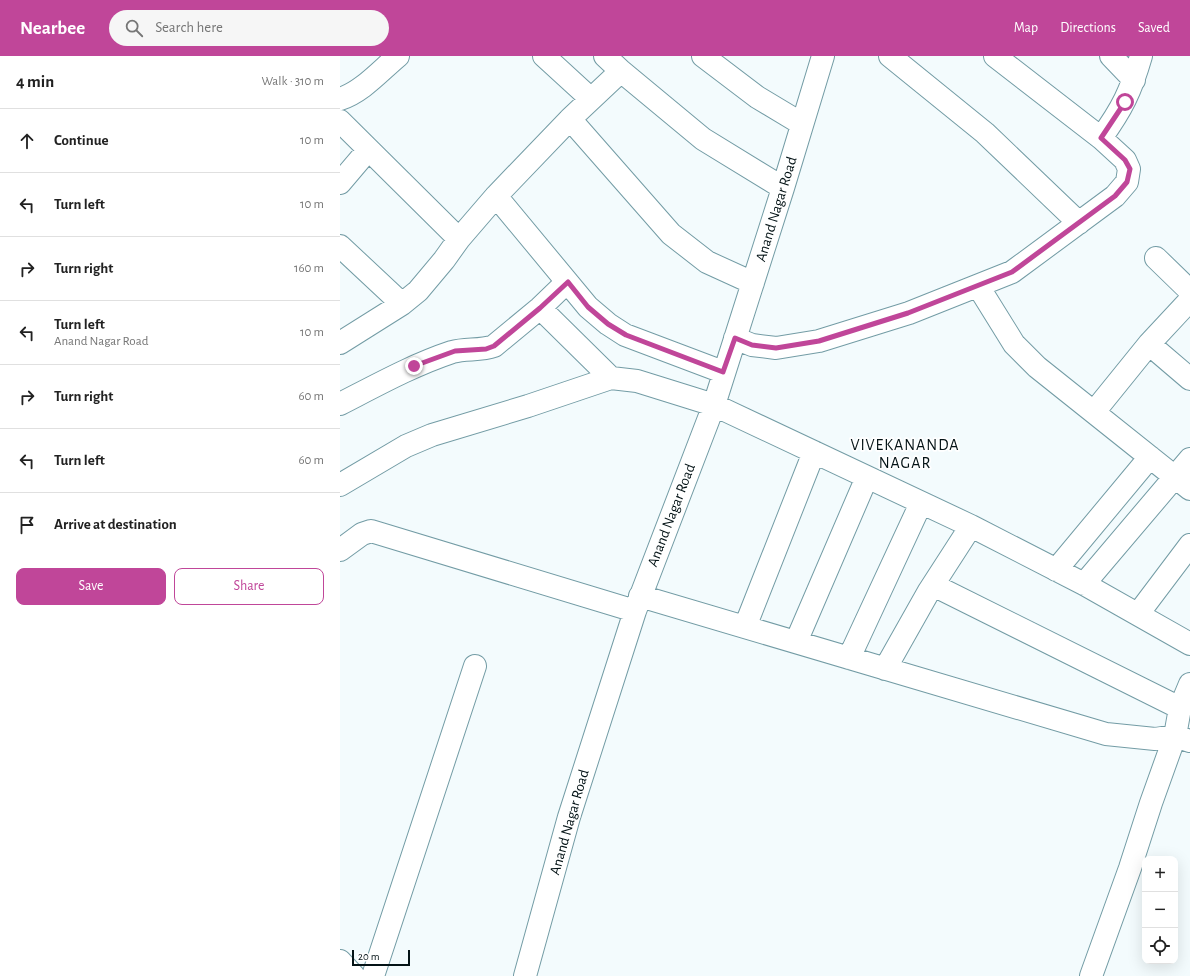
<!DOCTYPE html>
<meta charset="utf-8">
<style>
body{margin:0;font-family:"Alegreya Sans",sans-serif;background:#f6f6f6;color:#222}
.controls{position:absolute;right:12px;bottom:12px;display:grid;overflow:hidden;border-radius:8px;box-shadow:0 4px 16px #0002}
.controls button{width:36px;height:36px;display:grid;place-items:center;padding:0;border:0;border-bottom:1px solid #e0e0e0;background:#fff;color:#222;font:20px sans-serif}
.scale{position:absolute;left:12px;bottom:10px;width:58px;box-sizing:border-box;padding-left:4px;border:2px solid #041316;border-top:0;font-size:11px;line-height:14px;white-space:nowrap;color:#041316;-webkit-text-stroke:3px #fff;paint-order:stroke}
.stop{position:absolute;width:12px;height:12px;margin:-9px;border:3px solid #c04699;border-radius:50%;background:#fff}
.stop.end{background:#c04699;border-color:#fff;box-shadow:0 1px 4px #0008}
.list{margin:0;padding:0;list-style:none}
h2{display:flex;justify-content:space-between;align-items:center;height:52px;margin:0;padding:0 16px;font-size:17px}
h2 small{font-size:13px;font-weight:400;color:#767676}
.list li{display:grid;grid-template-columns:26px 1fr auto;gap:12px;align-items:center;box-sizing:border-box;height:64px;padding:0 16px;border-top:1px solid #e0e0e0}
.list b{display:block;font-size:15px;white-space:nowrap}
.list p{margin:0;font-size:13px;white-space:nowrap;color:#767676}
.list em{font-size:13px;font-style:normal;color:#767676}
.actions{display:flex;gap:8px;padding:12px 16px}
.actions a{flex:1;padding:9px 0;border:1px solid #c04699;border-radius:8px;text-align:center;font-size:14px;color:#c04699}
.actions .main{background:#c04699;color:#fff}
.icon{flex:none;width:22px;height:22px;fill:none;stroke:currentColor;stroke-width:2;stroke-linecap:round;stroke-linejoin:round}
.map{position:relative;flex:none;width:850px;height:920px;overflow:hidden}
header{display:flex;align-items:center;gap:24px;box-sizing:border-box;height:56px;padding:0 20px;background:#c04699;color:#fff}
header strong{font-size:19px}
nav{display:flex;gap:22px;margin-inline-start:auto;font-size:14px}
.search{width:280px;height:36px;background:#f6f6f6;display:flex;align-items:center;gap:10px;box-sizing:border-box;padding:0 14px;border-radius:22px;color:#767676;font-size:15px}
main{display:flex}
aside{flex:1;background:#fff}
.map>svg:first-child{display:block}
</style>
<header>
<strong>Nearbee</strong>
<div class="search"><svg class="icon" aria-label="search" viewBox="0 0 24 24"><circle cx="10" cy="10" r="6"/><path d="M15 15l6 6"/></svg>Search here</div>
<nav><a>Map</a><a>Directions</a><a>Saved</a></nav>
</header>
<main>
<aside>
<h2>4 min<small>Walk · 310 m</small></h2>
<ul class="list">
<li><svg class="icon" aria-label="ahead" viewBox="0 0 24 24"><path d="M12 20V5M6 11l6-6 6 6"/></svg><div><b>Continue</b></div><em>10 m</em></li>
<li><svg class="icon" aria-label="left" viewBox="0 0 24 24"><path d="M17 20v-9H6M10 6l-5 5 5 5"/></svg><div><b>Turn left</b></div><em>10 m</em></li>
<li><svg class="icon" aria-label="right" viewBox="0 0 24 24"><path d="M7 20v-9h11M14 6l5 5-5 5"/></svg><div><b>Turn right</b></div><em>160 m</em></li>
<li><svg class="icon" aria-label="left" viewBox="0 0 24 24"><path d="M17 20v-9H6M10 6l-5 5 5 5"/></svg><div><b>Turn left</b><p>Anand Nagar Road</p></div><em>10 m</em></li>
<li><svg class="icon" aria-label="right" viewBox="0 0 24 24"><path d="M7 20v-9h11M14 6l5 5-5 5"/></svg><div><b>Turn right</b></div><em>60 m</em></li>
<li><svg class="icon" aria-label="left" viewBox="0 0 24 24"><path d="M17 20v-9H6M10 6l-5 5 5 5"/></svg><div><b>Turn left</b></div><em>60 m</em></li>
<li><svg class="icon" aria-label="arrive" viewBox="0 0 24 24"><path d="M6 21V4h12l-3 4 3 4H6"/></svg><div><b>Arrive at destination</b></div></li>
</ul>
<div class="actions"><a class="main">Save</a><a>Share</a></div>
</aside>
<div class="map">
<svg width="850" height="920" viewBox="0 0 850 920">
<rect width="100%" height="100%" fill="#f3fbfd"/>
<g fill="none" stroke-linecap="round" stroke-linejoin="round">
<defs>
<path id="minor" d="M204 0 251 43
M265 0 281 15 363 83 443 132
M363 0 417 41 462 68
M550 0 645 77 739 167
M771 0 794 24
M0 43C22 36 40 15 58 0
M230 63 331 178 367 206 413 227
M0 65 119 183
M761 82C782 53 791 35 801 0
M0 127 28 94
M156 140 248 251 268 268 285 279 383 316
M0 190 62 248
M816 202 850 235
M638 230 674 288 697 311 850 433
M200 252 271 322
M395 282 412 289 436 292 479 285 569 257 672 216 775 140 787 126 789 113 785 104 761 82 655 0
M0 287 62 248 78 235 104 204 119 183 156 140 230 63 281 15
M809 288 850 323
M0 348C37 329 73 309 112 296 126 292 140 295 154 290L200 252 227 226
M754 356 809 288 850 244
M0 429 66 390 92 379 188 350 271 322 297 325 374 349 631 470 744 528 850 588
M0 494 22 478 31 475 295 555
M716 514 810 401
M744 528 850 403
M593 529 840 652
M300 540 766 678 815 683 835 680 850 685
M798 558 850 489
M405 571 474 396
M456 586 527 421
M509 602 581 447
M545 613 589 535 631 470
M0 905 14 920
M33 920 135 610
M185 920 229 761 295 555 374 349 443 132 483 0
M751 920 790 812 811 747 835 680 840 652 850 628"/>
</defs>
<use href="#minor" stroke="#739ca5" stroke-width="24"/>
<use href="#minor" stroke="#fff" stroke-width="22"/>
</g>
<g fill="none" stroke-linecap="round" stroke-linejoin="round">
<path stroke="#c04699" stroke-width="5" d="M74 310 115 295 146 293 154 290 200 252 228 226 248 251 268 268 286 279 383 316 395 282 412 289 436 292 479 285 568 257 672 216 775 140 787 126 790 113 785 104 761 82 785 46"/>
</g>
<g text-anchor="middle" stroke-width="3.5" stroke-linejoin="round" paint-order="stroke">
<g font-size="15" fill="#041316" stroke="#fff">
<text transform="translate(436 153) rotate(-73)" y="5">Anand Nagar Road</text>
<text transform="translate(331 459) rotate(-69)" y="5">Anand Nagar Road</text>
<text transform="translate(229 766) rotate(-74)" y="5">Anand Nagar Road</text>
</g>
<g font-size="16" letter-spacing="1" fill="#041316" stroke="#fff">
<text x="565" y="394">VIVEKANANDA<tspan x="565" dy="18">NAGAR</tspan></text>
</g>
</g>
</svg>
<div class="controls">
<button>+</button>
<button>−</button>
<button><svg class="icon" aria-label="locate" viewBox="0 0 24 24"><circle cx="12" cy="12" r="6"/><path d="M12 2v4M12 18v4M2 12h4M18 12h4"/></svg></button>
</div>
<div class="scale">20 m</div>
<div class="stop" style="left:785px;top:46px"></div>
<div class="stop end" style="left:74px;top:310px"></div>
</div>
</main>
